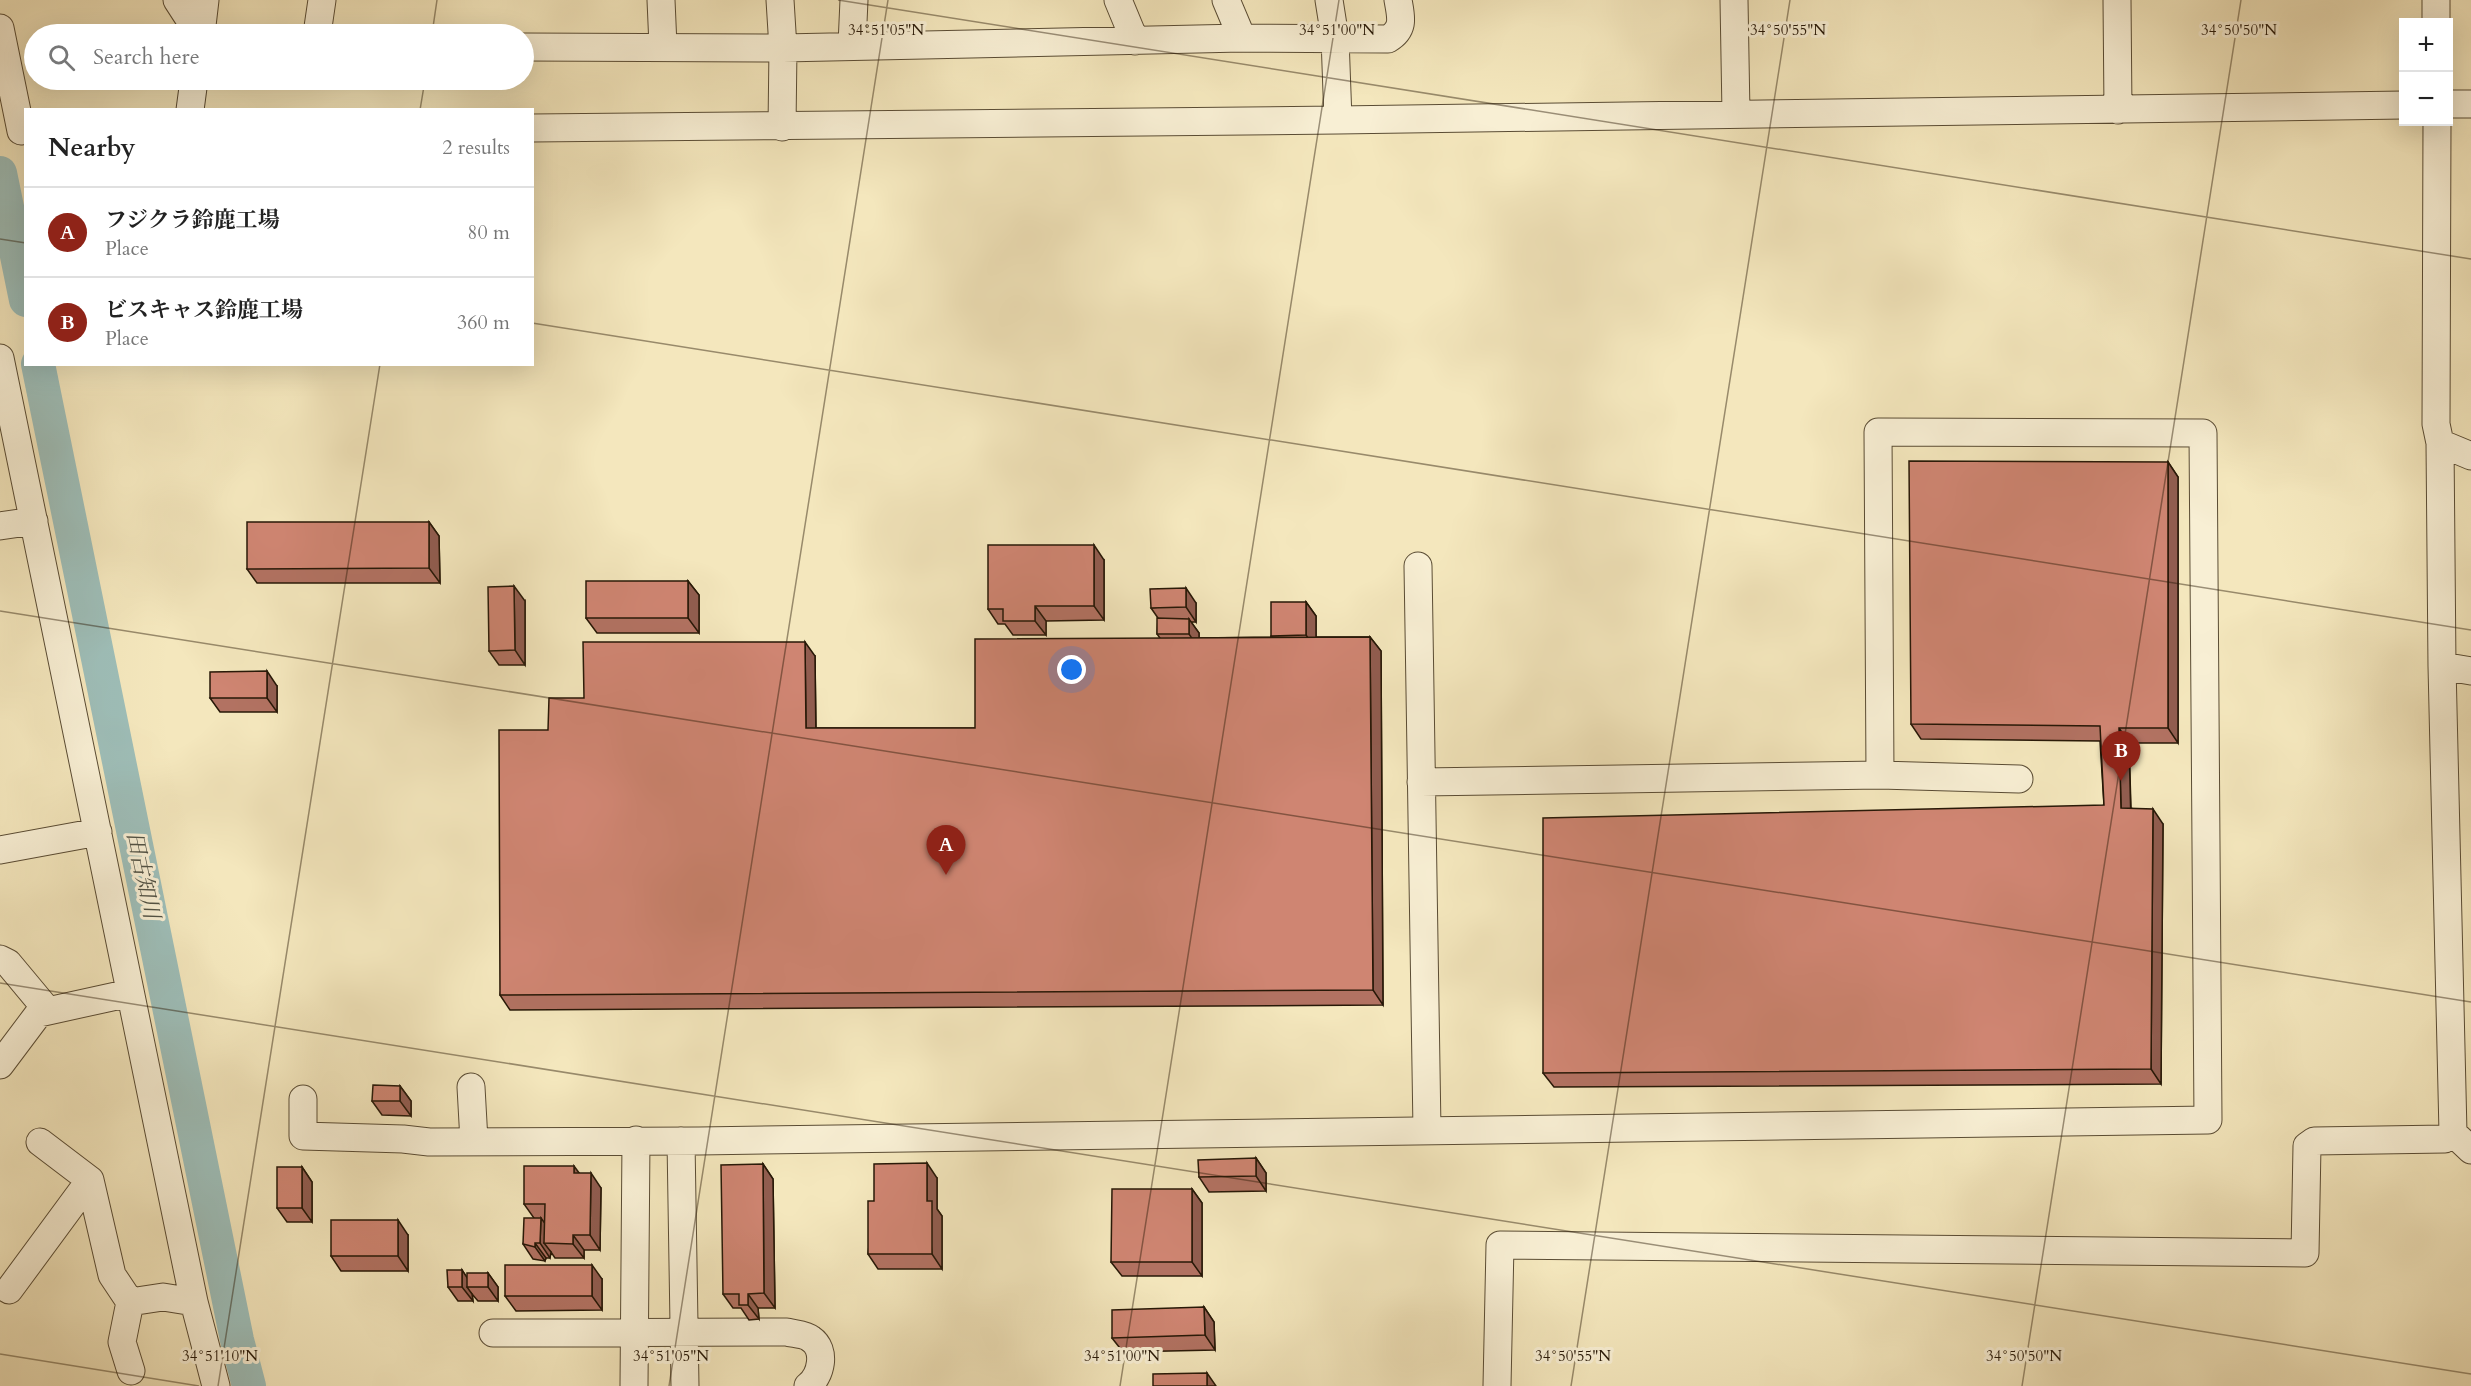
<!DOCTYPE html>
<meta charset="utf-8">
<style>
body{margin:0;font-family:Cardo,"Noto Serif JP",serif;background:#f2f2f2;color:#222}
.controls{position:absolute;right:18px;top:18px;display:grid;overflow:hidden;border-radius:0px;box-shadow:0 6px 24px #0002}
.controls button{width:54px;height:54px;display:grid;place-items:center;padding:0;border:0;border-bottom:2px solid #e0e0e0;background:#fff;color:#222;font:30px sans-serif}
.you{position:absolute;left:1072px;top:670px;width:21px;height:21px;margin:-15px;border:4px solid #fff;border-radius:50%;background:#1a73e8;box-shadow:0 0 0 9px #1a73e833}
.badge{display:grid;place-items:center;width:39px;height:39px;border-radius:50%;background:#8f2418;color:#fff;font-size:20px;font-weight:700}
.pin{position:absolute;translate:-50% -50px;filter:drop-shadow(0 2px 3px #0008)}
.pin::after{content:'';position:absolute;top:32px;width:21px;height:18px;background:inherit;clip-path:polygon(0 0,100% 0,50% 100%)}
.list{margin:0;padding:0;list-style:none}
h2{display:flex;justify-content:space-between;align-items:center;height:78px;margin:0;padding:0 24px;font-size:26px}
h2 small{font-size:20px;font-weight:400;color:#767676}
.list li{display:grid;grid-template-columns:39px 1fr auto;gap:18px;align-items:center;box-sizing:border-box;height:90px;padding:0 24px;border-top:2px solid #e0e0e0}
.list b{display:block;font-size:22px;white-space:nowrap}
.list p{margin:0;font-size:20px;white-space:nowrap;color:#767676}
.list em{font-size:20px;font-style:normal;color:#767676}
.icon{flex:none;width:33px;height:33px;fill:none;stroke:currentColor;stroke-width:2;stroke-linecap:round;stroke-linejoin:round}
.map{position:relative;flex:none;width:2471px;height:1386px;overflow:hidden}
.search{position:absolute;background:#fff;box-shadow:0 6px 24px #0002;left:24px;top:24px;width:510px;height:66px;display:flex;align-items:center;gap:15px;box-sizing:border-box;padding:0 21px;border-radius:33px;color:#767676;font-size:22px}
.panel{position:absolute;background:#fff;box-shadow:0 6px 24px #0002;left:24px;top:108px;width:510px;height:258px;border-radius:0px}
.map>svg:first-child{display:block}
</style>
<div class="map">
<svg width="2471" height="1386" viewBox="0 0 2471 1386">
<rect width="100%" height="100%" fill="#f4e7bd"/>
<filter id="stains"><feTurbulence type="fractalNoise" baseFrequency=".00333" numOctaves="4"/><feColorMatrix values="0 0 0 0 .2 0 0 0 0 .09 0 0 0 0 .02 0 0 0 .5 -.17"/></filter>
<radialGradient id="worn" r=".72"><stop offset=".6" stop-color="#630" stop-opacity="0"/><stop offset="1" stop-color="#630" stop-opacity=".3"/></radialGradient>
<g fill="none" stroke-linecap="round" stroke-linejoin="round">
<path stroke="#9ebeb8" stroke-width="34" d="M0 173 26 300
M38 364 237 1340 249 1386"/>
<defs>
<path id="minor" d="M177 0 199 34
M661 0 663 46
M780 0 783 48 782 127
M1118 0 1135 41
M1226 0 1242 38
M1329 0 1335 38 1338 120
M1734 0 1736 114
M2117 0 2118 110
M2436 0V22
M0 28 21 131
M201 34 205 0
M317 34 322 0
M852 45 854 0
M524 47 783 48 1242 38 1388 39C1405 29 1401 17 1398 0
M2448 104H2471
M190 110 194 80
M2437 122 2436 424 2440 443 2442 666 2453 1133 2471 1150
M532 128 1338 120 2404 105
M0 358 194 1302 216 1386
M2440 443 2471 456
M0 526 34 521
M1418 566 1427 1130
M2442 666 2471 671
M1421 782 1880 775 2019 779
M0 850 98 832
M0 959 8 963 48 1011
M0 1065 39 1013 130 993
M471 1087 474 1141
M303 1099V1136L403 1139 429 1142 699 1141 2208 1120 2203 433 1878 432 1880 775
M681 1141 685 1386
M40 1142 90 1180
M9 1290 90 1180 112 1275 130 1302 163 1297 194 1302
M130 1302 122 1342 131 1371
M493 1333 787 1332C794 1334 805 1334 811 1339 827 1350 821 1376 808 1386
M634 1386 636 1140
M1497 1386 1500 1245 2305 1253 2307 1146 2314 1141 2445 1139 2453 1133"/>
</defs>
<use href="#minor" stroke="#5a4c34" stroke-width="29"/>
<use href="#minor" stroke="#f8efd4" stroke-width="27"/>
</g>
<path fill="#b27262" stroke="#271807" stroke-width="1.5" d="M2168 462 2178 477V743H2129L2131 808 2163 824 2161 1084 1554 1087 1543 1073 2104 805 2100 741 1921 739 1911 724Z
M429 522 439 536 440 583H257L247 569Z
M1104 560V620L1046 621V635H1013L1005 624H998L988 609Z
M688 581 699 595V633H597L586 618Z
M525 601V665H499L489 651Z
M1306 602 1316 616V637H1370L1381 651 1383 1005 510 1010 500 995 548 730 584 698 815 656 816 728H975L1160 638 1157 634 1158 618 1151 608 1196 603V622H1191L1199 633V638L1272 637 1271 636Z
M277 686V712H220L210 698Z
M400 1086 411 1101V1116L382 1115 372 1101Z
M1256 1158 1266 1173V1191L1209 1192 1199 1177Z
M763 1164 773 1179 775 1308H758L759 1319 749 1320 741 1308H733L723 1294Z
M302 1167 312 1182V1222H287L277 1208Z
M579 1173 601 1188 600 1250H584V1258H555L551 1252 550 1258H546L545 1261 533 1259 523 1244 534 1218 524 1204Z
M937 1178V1209L942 1216V1269H878L868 1254 874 1201Z
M1192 1189 1202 1203V1276H1122L1111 1262Z
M408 1235V1271H341L331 1256Z
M462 1270 467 1278 488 1273 498 1287V1301H478L472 1294 473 1301H458L448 1287Z
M602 1279V1310L516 1311 505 1296Z
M1204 1307 1214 1322 1215 1350 1123 1352 1112 1338Z"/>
<path fill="#915d50" stroke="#271807" stroke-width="1.5" d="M2168 462 2178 477V743L2168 728Z
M429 522 439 536 440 583 429 568Z
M1094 545 1104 560V620L1094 606Z
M688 581 699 595V633L688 618Z
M514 586 525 601V665L515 650Z
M1186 588 1196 603V622L1186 607Z
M1306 602 1316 616V650L1306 635Z
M1035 606 1046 621V635L1035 621Z
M1189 619 1199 633V649L1189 634Z
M1370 637 1381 651 1383 1005 1373 990Z
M805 642 815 656 816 743 806 728Z
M267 671 277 686V712L267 698Z
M2119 728 2129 743 2131 823 2121 808Z
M2153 809 2163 824 2161 1084 2151 1069Z
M400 1086 411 1101V1116L400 1101Z
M1256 1158 1266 1173V1191L1256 1176Z
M927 1163 937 1178V1209L942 1216V1269L932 1254 927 1201Z
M763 1164 773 1179 775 1308 764 1293Z
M574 1166 585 1181 574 1173Z
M302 1167 312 1182V1222L302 1208Z
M591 1173 601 1188 600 1250 590 1235Z
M1192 1189 1202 1203V1276L1192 1262Z
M541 1218 552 1233 544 1243 551 1252 550 1258 540 1243Z
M398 1220 408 1235V1271L398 1256Z
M573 1235 584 1250V1258L573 1244Z
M535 1243 546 1258 545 1261 535 1247Z
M592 1265 602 1279V1310L592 1296Z
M462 1270 472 1285 467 1287 472 1294 473 1301 462 1287Z
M488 1273 498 1287V1301L488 1287Z
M748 1294 758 1308 759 1319 748 1305Z
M1204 1307 1214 1322 1215 1350 1205 1335Z
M1207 1373 1216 1386H1207Z"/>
<path fill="#cf8572" stroke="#271807" stroke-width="1.5" d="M1909 461 2168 462V728H2119L2121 808 2153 809 2151 1069 1543 1073V818L2104 805 2100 726 1911 724Z
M247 522H429V568L247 569Z
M988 545H1094V606H1035V621H1003V609H988Z
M586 581H688V618H586Z
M514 586 515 650 489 651 488 587Z
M1186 588V607L1151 608 1150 589Z
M1271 602H1306V635L1271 636Z
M1157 618 1189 619V634H1157Z
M1370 637 1373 990 500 995 499 730H548L549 698H584L583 642H805L806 728H975V639Z
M267 671V698H210V672Z
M373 1085 400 1086V1101H372Z
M1256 1158V1176L1199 1177 1198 1160Z
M927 1163V1201H932V1254H868V1201H874V1164Z
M763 1164 764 1293 748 1294V1305H739V1294H723L721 1165Z
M524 1166H574V1173H591L590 1235H573V1244L544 1243 545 1204H524Z
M277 1167H302V1208H277Z
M1112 1189H1192V1262H1111Z
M524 1218H541L540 1243H535V1247L523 1244Z
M331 1220H398V1256H331Z
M505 1265H592V1296H505Z
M447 1270H462V1287H448Z
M467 1273H488V1287H467Z
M1204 1307 1205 1335 1112 1338V1310Z
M1207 1373V1386H1153V1374Z"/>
<path fill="none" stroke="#271807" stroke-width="1.5" stroke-opacity="0.45" d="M838 0 2471 259M432 34 437 0M420 110 425 80M0 239 26 243M532 323 2471 630M0 611 2471 1002M0 983 2471 1374M0 1354 199 1386M218 1386 380 364M669 1386 888 0M1120 1386 1339 0M1571 1386 1790 0M2022 1386 2241 0"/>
<g text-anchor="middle" stroke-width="6" stroke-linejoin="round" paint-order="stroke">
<g font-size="22" font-style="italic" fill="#515245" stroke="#f8efd4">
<text transform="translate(144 875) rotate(78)" y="8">田古知川</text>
</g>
</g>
<g font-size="15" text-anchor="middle" fill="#271807" stroke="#f8efd4" stroke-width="6" stroke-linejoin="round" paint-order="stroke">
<text x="886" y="35">34°51'05"N</text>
<text x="1337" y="35">34°51'00"N</text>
<text x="1788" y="35">34°50'55"N</text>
<text x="2239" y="35">34°50'50"N</text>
<text x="220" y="1361">34°51'10"N</text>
<text x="671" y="1361">34°51'05"N</text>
<text x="1122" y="1361">34°51'00"N</text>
<text x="1573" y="1361">34°50'55"N</text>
<text x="2024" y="1361">34°50'50"N</text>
</g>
<rect width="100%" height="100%" filter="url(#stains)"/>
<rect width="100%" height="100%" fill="url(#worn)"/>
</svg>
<div class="controls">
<button>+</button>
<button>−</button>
</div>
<div class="you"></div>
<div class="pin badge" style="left:946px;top:875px">A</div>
<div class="pin badge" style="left:2121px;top:781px">B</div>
<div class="search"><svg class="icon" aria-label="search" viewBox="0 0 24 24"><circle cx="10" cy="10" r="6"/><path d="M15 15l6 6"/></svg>Search here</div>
<section class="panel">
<h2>Nearby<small>2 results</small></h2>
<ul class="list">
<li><span class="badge">A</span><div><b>フジクラ鈴鹿工場</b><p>Place</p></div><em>80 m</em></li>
<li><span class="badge">B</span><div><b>ビスキャス鈴鹿工場</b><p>Place</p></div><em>360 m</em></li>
</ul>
</section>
</div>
